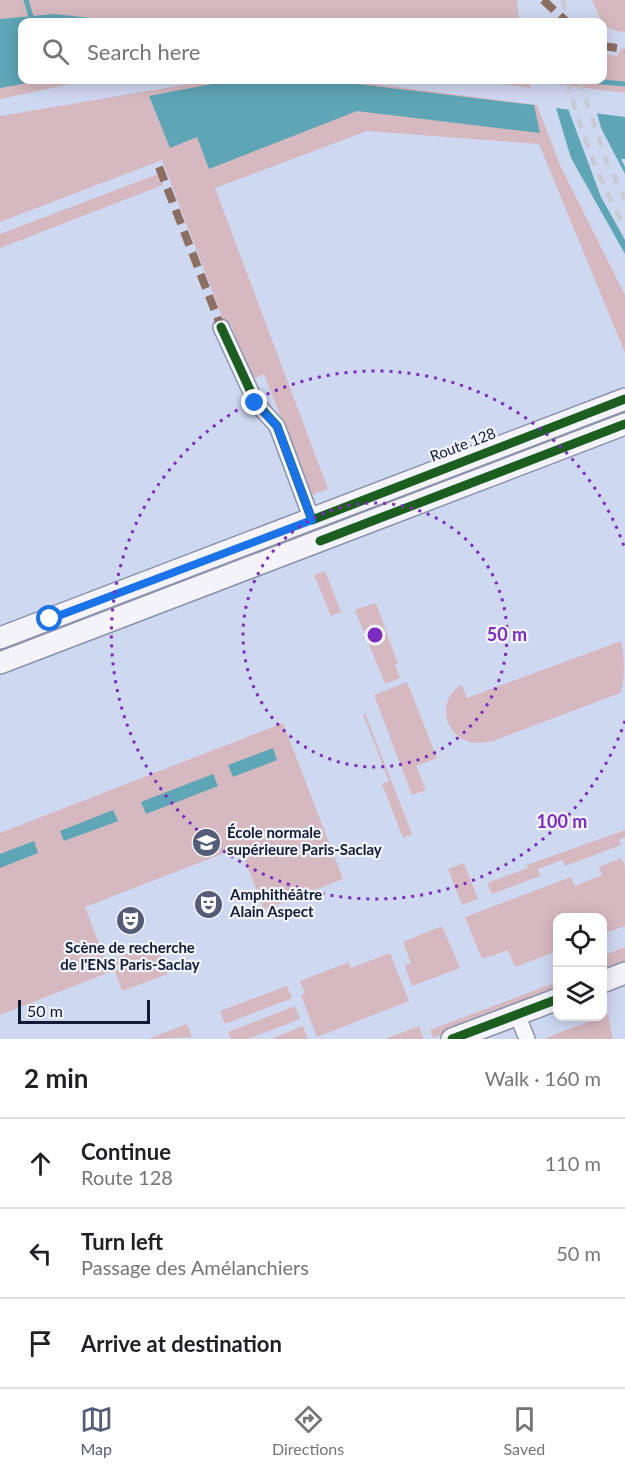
<!DOCTYPE html>
<meta charset="utf-8">
<style>
body{margin:0;font-family:Lato,sans-serif;background:#f6f6f6;color:#202124}
.controls{position:absolute;right:18px;bottom:18px;display:grid;overflow:hidden;border-radius:12px;box-shadow:0 3px 15px #0003}
.controls button{width:54px;height:54px;display:grid;place-items:center;padding:0;border:0;border-bottom:2px solid #e0e0e0;background:#fff;color:#202124;font:30px sans-serif}
.scale{position:absolute;left:18px;bottom:15px;width:132px;box-sizing:border-box;padding-left:6px;border:3px solid #121b36;border-top:0;font-size:16px;line-height:21px;white-space:nowrap;color:#121b36;-webkit-text-stroke:4px #f1f4fc;paint-order:stroke}
.stop{position:absolute;width:18px;height:18px;margin:-14px;border:4px solid #1a73e8;border-radius:50%;background:#fff}
.stop.end{background:#1a73e8;border-color:#fff;box-shadow:0 2px 6px #0008}
.list{margin:0;padding:0;list-style:none}
h2{display:flex;justify-content:space-between;align-items:center;height:78px;margin:0;padding:0 24px;font-size:26px}
h2 small{font-size:20px;font-weight:400;color:#757577}
.list li{display:grid;grid-template-columns:39px 1fr auto;gap:18px;align-items:center;box-sizing:border-box;height:90px;padding:0 24px;border-top:2px solid #e0e0e0}
.list b{display:block;font-size:22px;white-space:nowrap}
.list p{margin:0;font-size:20px;white-space:nowrap;color:#757577}
.list em{font-size:20px;font-style:normal;color:#757577}
.icon{flex:none;width:33px;height:33px;fill:none;stroke:currentColor;stroke-width:2;stroke-linecap:round;stroke-linejoin:round}
.map{position:relative;flex:none;width:625px;height:1039px;overflow:hidden}
.search{position:absolute;background:#fff;box-shadow:0 3px 15px #0003;left:18px;right:18px;top:18px;height:66px;display:flex;align-items:center;gap:15px;box-sizing:border-box;padding:0 21px;border-radius:12px;color:#757577;font-size:22px}
.sheet{height:348px;background:#fff}
nav{display:flex;justify-content:space-around;align-items:center;box-sizing:border-box;height:84px;border-top:2px solid #e0e0e0;background:#fff;font-size:16px;color:#757577}
nav a{display:grid;justify-items:center;gap:3px}
nav .on{color:#545d77}
.map>svg:first-child{display:block}
</style>
<div class="map">
<svg width="625" height="1039" viewBox="0 0 625 1039">
<rect width="100%" height="100%" fill="#cfd8f1"/>
<path fill="#d6b9c0" d="M0 0H517L519 22H22V80H89L0 99Z
M592 0H625V32L616 31 603 25Z
M622 48 625 49V93L554 84 553 80H602L603 54 617 56Z
M213 80H343L537 105 560 165 625 295V353L539 144 367 131 215 188 328 489 311 495 264 374 252 379 231 325 226 327 162 160 0 222V116Z
M471 80H528L531 88Z
M158 174 163 185 0 248V234Z
M625 404V418L370 516 368 510 429 487 461 467Z
M268 541 272 554 68 631 64 619Z
M325 571 341 612 331 616 314 575Z
M376 603 398 664 395 665 400 678 385 684 355 610Z
M621 641C625 654 625 682 620 693L493 741C486 742 477 744 470 742 442 734 437 698 462 685L467 698Z
M407 682 437 758 416 766 426 790 412 795 374 695Z
M365 713 412 834 403 838 382 784 389 781 363 714Z
M283 723 343 879 264 910 240 847 85 907 110 972 0 1015V833Z
M625 830V837L619 840 621 845 565 866 562 860 538 869 540 876 492 894 487 883 528 868 527 865Z
M621 858 625 866V926L603 934 602 918H558L557 951 515 967 508 950 482 959 465 917 571 877 575 886 602 875 599 867Z
M464 863 478 899 462 905 448 869Z
M442 926 460 968 412 986 405 966 411 963 403 942Z
M155 942 168 974 122 991 111 960Z
M625 947V964L603 973 602 956Z
M390 953 409 1001 317 1037 301 995 305 993 300 981 349 962 351 968Z
M554 983 557 990 433 1038 430 1030Z
M287 986 292 998 225 1024 220 1011Z
M295 1006 300 1019 248 1039H231L228 1032Z
M608 1014 613 1039H547L546 1038Z
M187 1024 192 1037 148 1039Z
M303 1026 308 1039H271Z
M419 1026 424 1039H385Z"/>
<path fill="#5ea5b6" d="M54 14 127 22H22V80H43L0 88V19Z
M233 80H323L534 105 540 133 357 111 209 169 197 137 170 148 149 96Z
M556 108 625 117V159H621L625 167V254L571 158Z
M273 748 277 760 233 777 228 765Z
M213 774 218 786 146 814 141 802Z
M113 810 118 821 64 841 60 831Z
M34 841 38 853 0 868V854Z"/>
<path fill="#cfd8f1" d="M567 106 596 110 601 128 625 174V240L601 197Z"/>
<g fill="none" stroke-linecap="round" stroke-linejoin="round">
<path stroke="#5ea5b6" stroke-width="5" d="M26 0 32 20
M580 80 625 84"/>
<defs>
<path id="street" d="M221 327 256 403 277 426 312 520
M517 1014 527 1039"/>
<path id="secondary" d="M0 638 625 399
M0 663 625 424
M602 982 625 973
M452 1039 558 999"/>
</defs>
<use href="#street" stroke="#8b93ab" stroke-width="18"/>
<use href="#secondary" stroke="#8b93ab" stroke-width="24"/>
<use href="#street" stroke="#f8f9fd" stroke-width="15"/>
<use href="#secondary" stroke="#f5f3fa" stroke-width="21"/>
<path stroke="#c7cad2" stroke-width="4.5" stroke-dasharray="10 10" stroke-linecap="butt" d="M549 0 552 22
M563 0 567 22
M567 80C581 132 599 180 625 228
M579 80 607 163 625 199"/>
<path stroke="#8d6e63" stroke-width="8" stroke-dasharray="15 8" stroke-linecap="butt" d="M543 0 567 22
M602 46 625 49
M159 167 223 332"/>
<defs>
<path id="cycleway" d="M221 327 256 403 277 426 312 520 625 399
M320 541 625 424
M452 1039 558 999"/>
</defs>
<use href="#cycleway" stroke="#f1f4fc" stroke-width="13"/>
<use href="#cycleway" stroke="#1b5e20" stroke-width="9"/>
</g>
<g fill="none" stroke-linecap="round" stroke-linejoin="round">
<path stroke="#1a73e8" stroke-width="8" d="M50 619 312 520 277 426 255 403"/>
</g>
<g fill="none" stroke="#7b2cbf" stroke-width="3" stroke-dasharray="3 6">
<circle cx="375" cy="635" r="132"/>
<path d="M625 721A264 264 0 1 1 625 549"/>
</g>
<defs>
<symbol id="university-disc" viewBox="-11 -11 22 22"><circle r="9.5" fill="#545d77" stroke="#f1f4fc"/><path d="M0-5L7-2L0 1L-7-2ZM-4 1L0 2.5L4 1V4Q0 6-4 4Z" fill="#fff"/></symbol>
<symbol id="theatre-disc" viewBox="-11 -11 22 22"><circle r="9.5" fill="#545d77" stroke="#f1f4fc"/><path d="M-5-5.5Q0-4 5-5.5V0Q5 5 0 6Q-5 5-5 0ZM-3.3-2.5H-1v1.5H-3.3ZM1-2.5H3.3v1.5H1ZM-2.8 1Q0 5.5 2.8 1Z" fill="#fff"/></symbol>
</defs>
<g fill-rule="evenodd">
<use href="#university-disc" x="190" y="826" width="33" height="33"/>
<use href="#theatre-disc" x="192" y="888" width="33" height="33"/>
<use href="#theatre-disc" x="114" y="904" width="33" height="33"/>
</g>
<g text-anchor="middle" stroke-width="4.5" stroke-linejoin="round" paint-order="stroke">
<g font-size="15" fill="#121b36" stroke="#f1f4fc">
<text transform="translate(463 445) rotate(-21)" y="5">Route 128</text>
</g>
<g font-size="15" font-weight="bold" fill="#121b36" stroke="#f1f4fc" text-anchor="start">
<text x="227" y="838">École normale<tspan x="227" dy="17">supérieure Paris-Saclay</tspan></text>
<text x="230" y="900">Amphithéâtre<tspan x="230" dy="17">Alain Aspect</tspan></text>
<text x="130" y="953" text-anchor="middle">Scène de recherche<tspan x="130" dy="17">de l'ENS Paris-Saclay</tspan></text>
</g>
</g>
<circle cx="375" cy="635" r="9" fill="#7b2cbf" stroke="#f1f4fc" stroke-width="3"/>
<g font-size="18" text-anchor="middle" font-weight="bold" fill="#7b2cbf" stroke="#f1f4fc" stroke-width="4.5" stroke-linejoin="round" paint-order="stroke">
<text x="507" y="641">50 m</text>
<text x="562" y="828">100 m</text>
</g>
</svg>
<div class="controls">
<button><svg class="icon" aria-label="locate" viewBox="0 0 24 24"><circle cx="12" cy="12" r="6"/><path d="M12 2v4M12 18v4M2 12h4M18 12h4"/></svg></button>
<button><svg class="icon" aria-label="layers" viewBox="0 0 24 24"><path d="M12 4l9 5-9 5-9-5zM3 14l9 5 9-5"/></svg></button>
</div>
<div class="scale">50 m</div>
<div class="stop" style="left:50px;top:619px"></div>
<div class="stop end" style="left:255px;top:403px"></div>
<div class="search"><svg class="icon" aria-label="search" viewBox="0 0 24 24"><circle cx="10" cy="10" r="6"/><path d="M15 15l6 6"/></svg>Search here</div>
</div>
<section class="sheet">
<h2>2 min<small>Walk · 160 m</small></h2>
<ul class="list">
<li><svg class="icon" aria-label="ahead" viewBox="0 0 24 24"><path d="M12 20V5M6 11l6-6 6 6"/></svg><div><b>Continue</b><p>Route 128</p></div><em>110 m</em></li>
<li><svg class="icon" aria-label="left" viewBox="0 0 24 24"><path d="M17 20v-9H6M10 6l-5 5 5 5"/></svg><div><b>Turn left</b><p>Passage des Amélanchiers</p></div><em>50 m</em></li>
<li><svg class="icon" aria-label="arrive" viewBox="0 0 24 24"><path d="M6 21V4h12l-3 4 3 4H6"/></svg><div><b>Arrive at destination</b></div></li>
</ul>
</section>
<nav>
<a class="on"><svg class="icon" aria-label="map" viewBox="0 0 24 24"><path d="M3 6l6-2 6 2 6-2v14l-6 2-6-2-6 2zM9 4v14M15 6v14"/></svg>Map</a>
<a><svg class="icon" aria-label="directions" viewBox="0 0 24 24"><path d="M12 3l9 9-9 9-9-9zM9 14v-3h6M13 9l2 2-2 2"/></svg>Directions</a>
<a><svg class="icon" aria-label="saved" viewBox="0 0 24 24"><path d="M7 4h10v16l-5-4-5 4z"/></svg>Saved</a>
</nav>
